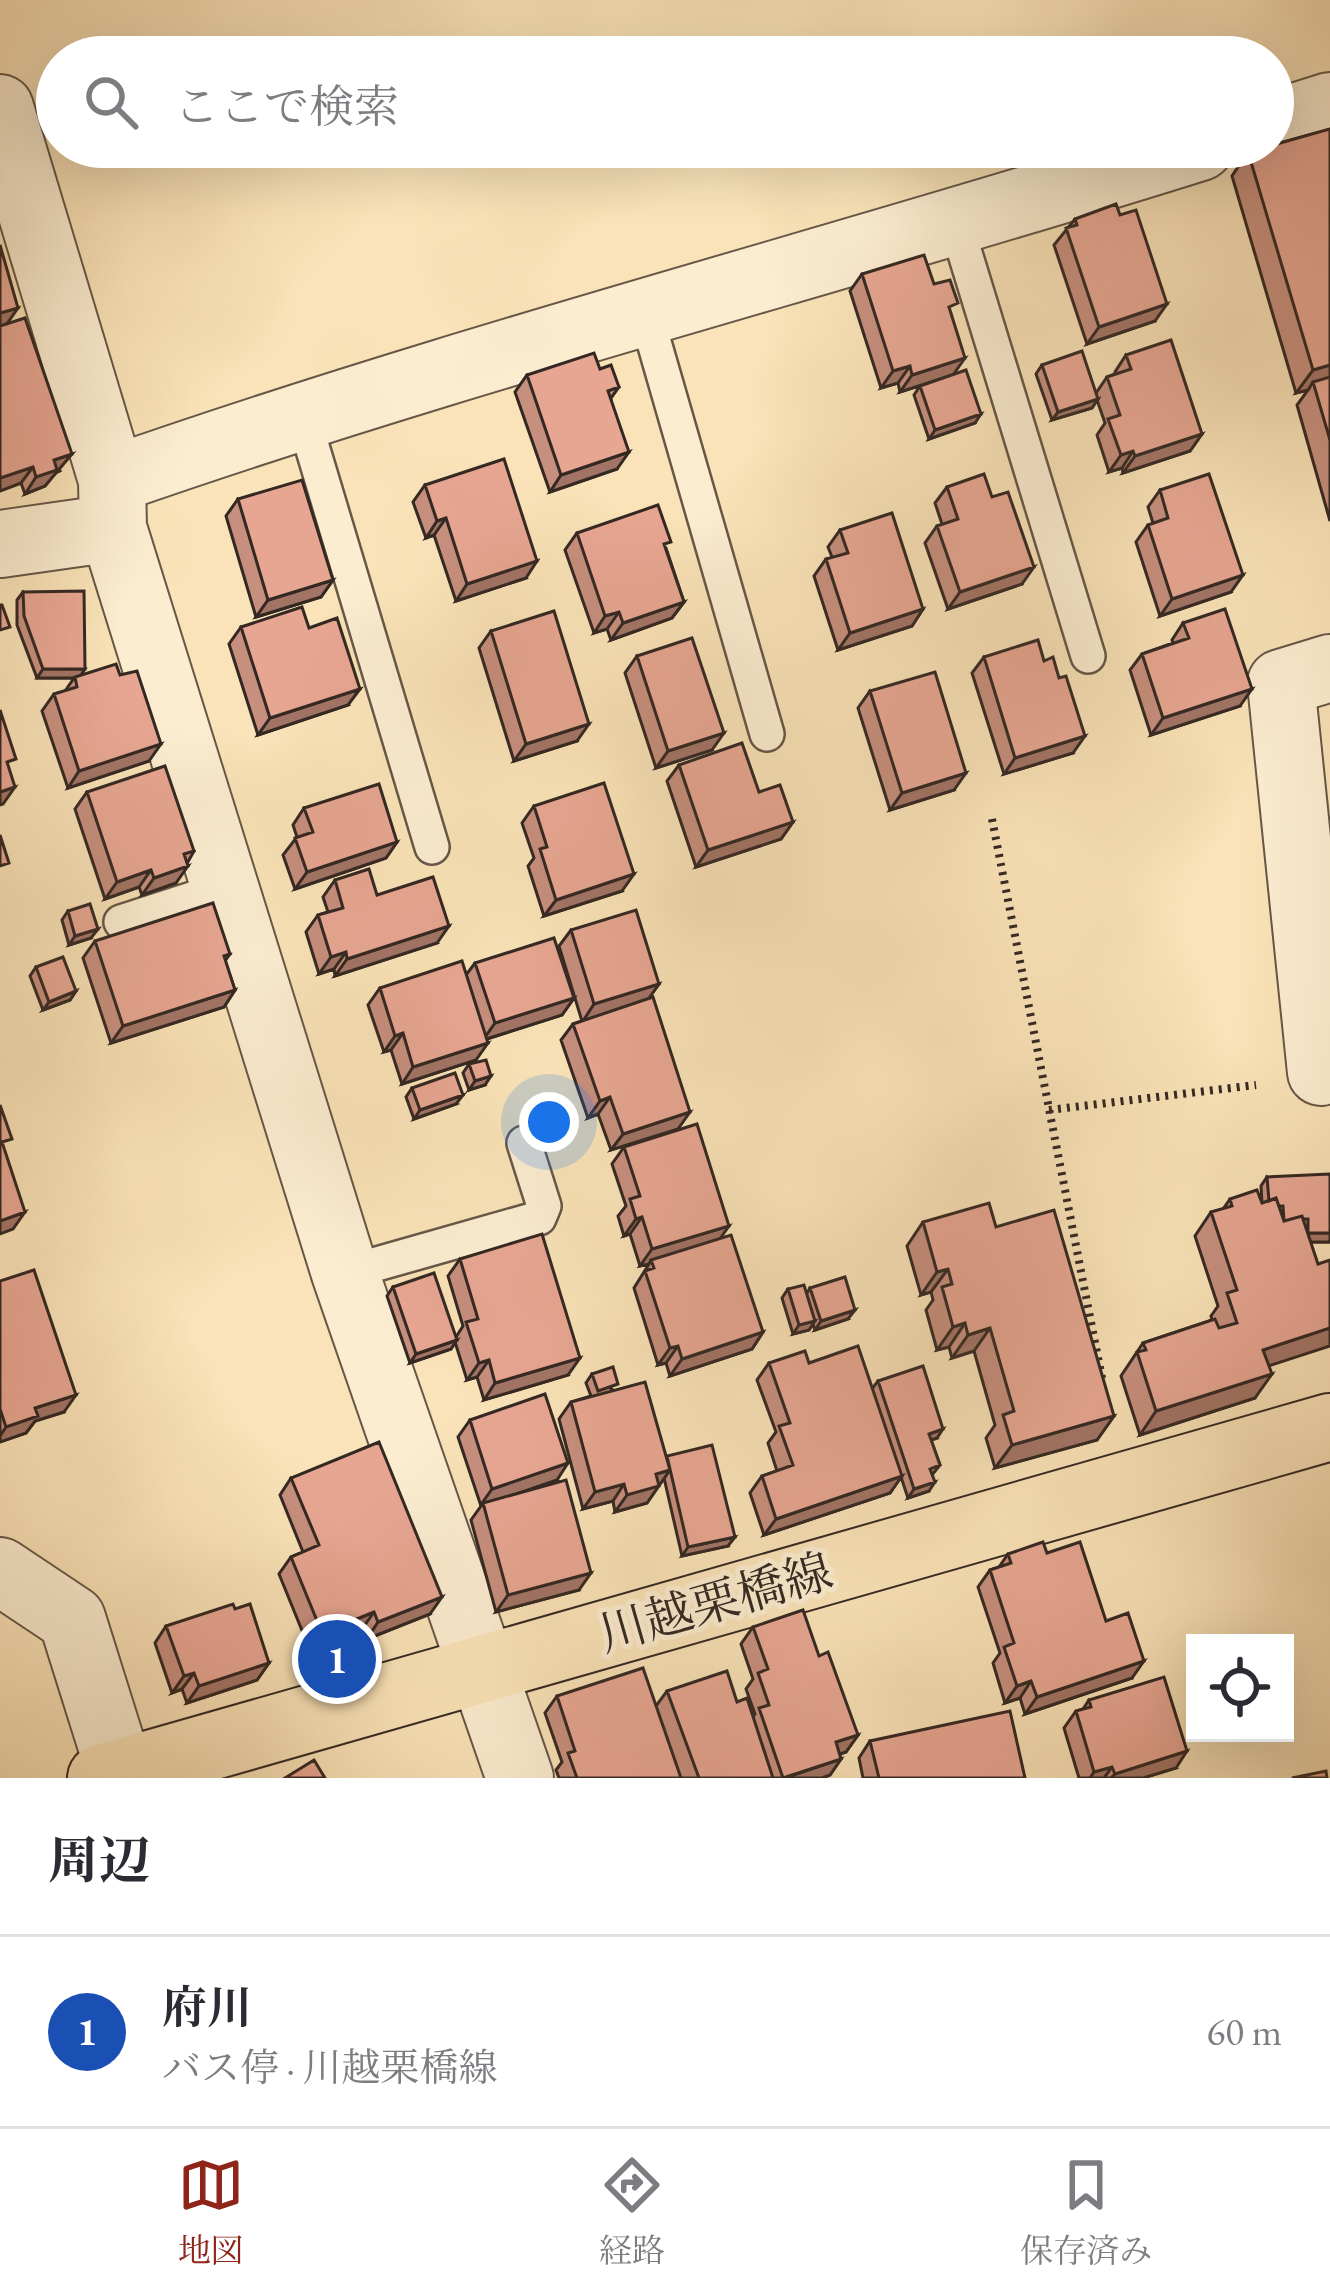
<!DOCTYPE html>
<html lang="ja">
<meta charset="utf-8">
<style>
body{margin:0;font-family:"EB Garamond","Noto Serif JP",serif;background:#f7f7f7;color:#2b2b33}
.controls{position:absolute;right:36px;bottom:36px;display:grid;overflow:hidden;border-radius:0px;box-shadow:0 12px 48px #0002}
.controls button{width:108px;height:108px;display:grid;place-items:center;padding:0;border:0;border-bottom:3px solid #e1e1e2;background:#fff;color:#2b2b33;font:60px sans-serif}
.you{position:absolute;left:549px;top:1122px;width:42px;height:42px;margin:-30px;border:9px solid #fff;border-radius:50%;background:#1a73e8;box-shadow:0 0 0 18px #1a73e833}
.badge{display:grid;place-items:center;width:78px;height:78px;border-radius:50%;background:#8f2418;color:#fff;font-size:39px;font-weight:700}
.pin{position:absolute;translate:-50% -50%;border:6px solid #fff;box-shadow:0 3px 12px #0006}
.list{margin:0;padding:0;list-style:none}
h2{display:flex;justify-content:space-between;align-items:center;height:156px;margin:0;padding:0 48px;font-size:51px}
h2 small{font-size:39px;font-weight:400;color:#7c7c81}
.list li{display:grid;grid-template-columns:78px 1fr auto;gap:36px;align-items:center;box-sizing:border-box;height:192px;padding:0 48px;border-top:3px solid #e1e1e2}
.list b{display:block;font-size:45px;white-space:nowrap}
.list p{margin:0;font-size:39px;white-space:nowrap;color:#7c7c81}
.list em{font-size:39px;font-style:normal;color:#7c7c81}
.icon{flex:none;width:66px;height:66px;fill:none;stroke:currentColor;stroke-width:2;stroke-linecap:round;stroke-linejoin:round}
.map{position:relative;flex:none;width:1330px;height:1778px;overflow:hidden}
.search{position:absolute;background:#fff;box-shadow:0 12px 48px #0002;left:36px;right:36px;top:36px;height:132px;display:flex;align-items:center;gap:30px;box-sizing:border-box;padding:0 42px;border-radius:66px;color:#7c7c81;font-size:45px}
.sheet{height:348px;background:#fff}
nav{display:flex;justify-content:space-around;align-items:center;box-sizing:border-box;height:168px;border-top:3px solid #e1e1e2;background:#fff;font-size:33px;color:#7c7c81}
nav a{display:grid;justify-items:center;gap:6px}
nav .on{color:#8f2418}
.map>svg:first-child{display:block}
</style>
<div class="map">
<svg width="1330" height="1778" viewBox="0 0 1330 1778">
<rect width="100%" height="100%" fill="#fae3b8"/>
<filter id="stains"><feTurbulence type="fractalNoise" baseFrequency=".00167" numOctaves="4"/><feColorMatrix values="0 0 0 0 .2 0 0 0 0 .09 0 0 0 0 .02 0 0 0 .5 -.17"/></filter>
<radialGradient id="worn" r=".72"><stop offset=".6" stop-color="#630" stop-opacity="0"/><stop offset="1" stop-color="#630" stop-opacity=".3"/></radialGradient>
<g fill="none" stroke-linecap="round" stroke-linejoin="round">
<defs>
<path id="service" d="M956 224 1088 656
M645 311 767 734
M302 413 432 847
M121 922 226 888
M345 1273 539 1218 544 1206 524 1143"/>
<path id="minor" d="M0 108 112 480 113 528 345 1273 520 1778
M1273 124 1330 106
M112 480C470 355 838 261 1200 147
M0 544 113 528
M1321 1072 1281 683 1330 668
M0 1571 72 1619 120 1772"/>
<path id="primary" d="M101 1778 1330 1427"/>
</defs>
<use href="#service" stroke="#665748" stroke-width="38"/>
<use href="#minor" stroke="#665748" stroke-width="70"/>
<use href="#primary" stroke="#342823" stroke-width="70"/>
<path stroke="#342823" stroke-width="8" stroke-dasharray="3 6" stroke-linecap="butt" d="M992 819 1103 1383
M1049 1110 1256 1085"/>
<use href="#service" stroke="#fcedd1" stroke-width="33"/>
<use href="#minor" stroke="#fcedd1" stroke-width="66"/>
<use href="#primary" stroke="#fae3b8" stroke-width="66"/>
</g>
<path fill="#c78f7e" stroke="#342823" stroke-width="3" d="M1330 129V521L1297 405 1308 390 1296 393 1232 176 1248 152Z
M1120 215 1155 321 1087 344 1054 245 1075 219Z
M0 245 7 324 60 471 55 473 45 486 25 494 21 483 0 491Z
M862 274 934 284 951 314 953 375 975 423 929 439 914 395 920 386 946 377 900 392 898 383 881 388 850 291Z
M1126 355 1202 434 1190 451 1123 473 1122 468 1109 472 1097 435 1105 423 1097 400 1092 408 1052 420 1036 374 1042 365 1096 393 1107 377 1115 374V372Z
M600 369 619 387 611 398 617 469 550 492 515 392 527 375Z
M425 485 526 578 456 601 434 535 426 538 413 502Z
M947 487 992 497 1022 584 948 609 925 543 937 526 942 524 935 503Z
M1160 490 1231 592 1160 616 1136 542 1148 525 1153 523 1148 507Z
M238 499 333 580 321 597 256 617 226 516Z
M840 530 923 609 912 626 838 650 814 576 826 559 832 557 828 547Z
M577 533 666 548 684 602 672 618 611 640 607 629 594 633 565 550Z
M23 592 81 675 149 761 68 788 42 711 54 694 65 691 74 678H37L17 625V600Z
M1183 623 1240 706 1151 735 1130 670 1142 654 1173 643 1172 640Z
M241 627 348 705 258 735 229 644Z
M491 631 577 741 514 761 479 648Z
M637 656 712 750 656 768 625 673Z
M984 657 1073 753 1004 774 972 673Z
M870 691 954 790 890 810 858 708Z
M679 765 759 792 793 822 781 839 696 867 667 781Z
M87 792 194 851 176 883 142 895 139 887 105 899 75 809Z
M534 806 622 891 544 916 528 866 534 858 522 823Z
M304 808 397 842 386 858 295 889 283 855 297 837 293 825Z
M335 880 377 895 437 943 335 976 334 969 319 974 306 932 318 915 328 912 323 897Z
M68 911 91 938 69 945 62 920Z
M571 930 659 984 648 999 678 1129 611 1150 598 1114 588 1118 561 1040 573 1024 582 1021 559 946Z
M95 941 230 954 225 961 235 990 224 1007 111 1043 83 958Z
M475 963 574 998 562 1015 487 1039 476 1060 402 1084 391 1050 384 1052 368 1005 380 988 466 975Z
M36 967 76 991 70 1000 43 1010 30 976Z
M469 1064 485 1085 469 1090 463 1073Z
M412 1088 456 1104 414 1119 406 1097Z
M624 1147 721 1238 763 1332 752 1349 670 1376 666 1363 658 1365 634 1288 649 1264 640 1266 630 1234 624 1236 618 1216 626 1206 612 1164Z
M1267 1177 1329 1242H1311L1269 1366 1255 1398 1140 1435 1121 1376 1143 1343 1212 1320 1211 1316 1218 1306 1195 1236 1211 1212 1223 1209 1230 1199 1262 1203 1261 1186Z
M923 1222 996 1227 1114 1416 1097 1440 995 1468 986 1438 995 1425 974 1351 952 1358 949 1347 937 1350 926 1310 933 1300 931 1292 921 1295 907 1246Z
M460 1259 568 1375 484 1400 477 1377 467 1380 455 1342 451 1349 410 1363 387 1296 393 1287 456 1337 463 1326 448 1276Z
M0 1281 64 1412 35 1421 26 1433 0 1442Z
M810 1288 848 1319 815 1330 813 1324 809 1330 793 1334 782 1298 788 1289 807 1293Z
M769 1363H809L872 1389 878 1381 937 1438 931 1440 940 1465 932 1475 929 1491 908 1498 901 1477 890 1493 764 1535 750 1493 762 1476 777 1471 768 1443 776 1432 757 1380Z
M592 1374 613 1390 666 1457 728 1546 682 1556 664 1478 647 1503 615 1512 613 1501 583 1509 559 1419 571 1402 591 1396 586 1383Z
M470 1420 557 1480 518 1493 579 1590 496 1612 471 1520 481 1506 458 1437Z
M291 1478 430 1614 367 1639 362 1629 310 1650 279 1574 291 1557 303 1552 280 1495Z
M1047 1553 1106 1621 1132 1678 1025 1714 1020 1698 1005 1703 993 1663 1000 1653 978 1587 990 1570 999 1567 1008 1554Z
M235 1609 269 1663 257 1680 187 1703 182 1689 172 1693 155 1643 166 1626Z
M753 1627 819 1656 858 1735 846 1752 840 1754 841 1759 830 1775 822 1778H559L556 1770 562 1762 545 1713 557 1696 656 1706 667 1691 737 1702 753 1717 755 1714 746 1689 753 1679 741 1644Z
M1089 1700 1176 1768 1143 1778H1079L1064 1728 1076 1711 1083 1709Z
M870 1741 1025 1778H863L859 1758Z"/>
<path fill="#a27466" stroke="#342823" stroke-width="3" d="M1167 304 1155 321 1087 344 1099 327Z
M18 308 6 325 0 326V313Z
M965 358 953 375 900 392 912 375Z
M1330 365V383L1313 382 1308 390 1296 393 1313 370Z
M910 366 898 383 881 388 893 371Z
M1098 399 1092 408 1052 420 1058 412Z
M981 414 975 423 929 439 935 430Z
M1202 434 1190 451 1123 473 1135 456Z
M1133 451 1122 468 1109 472 1121 455Z
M629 452 617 469 550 492 561 475Z
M72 454 45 486 25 494 36 477 54 460Z
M33 467 21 483 0 491V478Z
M446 518 434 535 426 538 437 521Z
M537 561 526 578 456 601 467 584Z
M1034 567 1022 584 948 609 960 592Z
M1243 575 1231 592 1160 616 1172 599Z
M333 580 321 597 256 617 268 600Z
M684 602 672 618 611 640 623 623Z
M923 609 912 626 838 650 850 633Z
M619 612 607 629 594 633 605 616Z
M43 669H85L79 678H37Z
M360 689 348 705 258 735 270 718Z
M1252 689 1240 706 1151 735 1163 718Z
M589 724 577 741 514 761 526 744Z
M724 733 712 750 656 768 668 751Z
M1085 736 1073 753 1004 774 1015 758Z
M161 744 149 761 68 788 79 771Z
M966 773 954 790 890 810 902 793Z
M15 787 3 804 0 805V792Z
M793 822 781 839 696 867 708 850Z
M397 842 386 858 295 889 307 872Z
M188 866 176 883 142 895 154 878Z
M151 870 139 887 105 899 117 882Z
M634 874 622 891 544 916 556 900Z
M449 926 437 943 335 976 347 959Z
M98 929 91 938 69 945 75 936Z
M346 952 334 969 319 974 331 957Z
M659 984 647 1001 583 1021 594 1004Z
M235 990 224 1007 111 1043 123 1026Z
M76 991 70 1000 43 1010 49 1002Z
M574 998 562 1015 483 1040 495 1023Z
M403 1033 391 1050 384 1052 395 1036Z
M488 1043 476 1060 402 1084 413 1067Z
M491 1076 485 1085 469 1090 475 1081Z
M463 1095 456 1104 414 1119 420 1110Z
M610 1097 598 1114 588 1118 600 1101Z
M690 1112 678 1129 611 1150 623 1134Z
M25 1212 13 1229 0 1234V1221Z
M642 1217 630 1234 624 1236 636 1219Z
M729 1226 717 1243 651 1260 649 1264 640 1266 652 1249Z
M1308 1233H1330V1240L1329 1242H1302Z
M948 1269 931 1292 921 1295 937 1272Z
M855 1310 848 1319 815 1330 821 1321Z
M815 1321 809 1330 793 1334 799 1325Z
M965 1323 949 1347 937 1350 953 1327Z
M990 1328 974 1351 952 1358 968 1335Z
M1330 1328V1346L1247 1373 1263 1350Z
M763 1332 752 1349 670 1376 682 1359Z
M457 1340 451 1349 410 1363 416 1354Z
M678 1346 666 1363 658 1365 670 1348Z
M580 1358 568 1375 484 1400 495 1383Z
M489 1360 477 1377 467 1380 479 1363Z
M1272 1374 1255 1398 1140 1435 1156 1411Z
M76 1395 64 1412 35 1421 26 1433 0 1442V1436L6 1427 35 1408Z
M1114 1416 1097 1440 995 1468 1012 1445Z
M943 1429 937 1438 923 1443 929 1434Z
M568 1463 557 1480 484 1505 483 1503 480 1506 492 1489Z
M670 1470 647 1503 615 1512 627 1495 656 1474Z
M902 1476 890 1493 764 1535 776 1519Z
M935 1482 929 1491 908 1498 914 1489Z
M624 1484 613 1501 583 1509 595 1492Z
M735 1537 728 1546 682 1556 688 1547Z
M591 1573 579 1590 496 1612 508 1595Z
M442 1597 430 1614 367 1639 378 1622Z
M374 1612 362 1629 310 1650 322 1633Z
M1144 1661 1132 1678 1025 1714 1037 1697Z
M269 1663 257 1680 187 1703 199 1686Z
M194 1673 182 1689 172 1693 184 1676Z
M1031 1681 1020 1698 1005 1703 1017 1686Z
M858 1735 846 1752 824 1759 836 1742Z
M1187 1751 1176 1768 1143 1778H1111L1115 1774Z
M841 1759 830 1775 822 1778H785Z
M1112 1767 1104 1778H1090L1094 1772Z"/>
<path fill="#e7a692" stroke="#342823" stroke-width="3" d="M1330 129V365L1313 370 1248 152 1273 147V145Z
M1116 204 1120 215 1136 210 1167 304 1099 327 1066 228 1077 225 1075 219Z
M0 245 18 308 0 313Z
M924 255 934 284 950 280 958 303 949 307 965 358 912 375 910 366 893 371 862 274Z
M25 318 72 454 54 460 57 470 36 477 33 467 0 478V326Z
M1171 340 1202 434 1135 456 1133 451 1121 455 1108 419 1120 415 1107 377 1131 369 1126 355Z
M1082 351 1098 399 1058 412 1042 365Z
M594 353 600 369 611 365 619 387 608 391 629 452 561 475 527 375Z
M966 370 981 414 935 430 920 386Z
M1330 377V440L1313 382Z
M504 459 537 561 467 584 446 518 437 521 425 485Z
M984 474 992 497 1008 492 1034 567 960 592 937 526 958 519 947 487Z
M1209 474 1243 575 1172 599 1148 525 1168 518 1160 490Z
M302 480 333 580 268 600 238 499Z
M658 505 671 542 664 544 684 602 623 623 619 612 605 616 577 533Z
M892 513 923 609 850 633 826 559 848 553 840 530Z
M84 591 85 669H43L24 616 23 592Z
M0 605H2L10 627 0 630Z
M302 607 309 628 337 618 360 689 270 718 241 627Z
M1225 609 1252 689 1163 718 1142 654 1189 638 1183 623Z
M554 611 589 724 526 744 491 631Z
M692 638 724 733 668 751 637 656Z
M1038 640 1044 661 1053 657 1059 678 1066 676 1085 736 1015 758 984 657Z
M116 664 120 675 137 671 161 744 79 771 54 694 77 687 75 677Z
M935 672 966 773 902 793 870 691Z
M0 710 16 759 7 762 15 787 0 792Z
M742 743 759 792 780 785 793 822 708 850 679 765Z
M165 766 194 851 184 854 188 866 154 878 151 870 117 882 87 792Z
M604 783 634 874 556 900 540 849 547 847 534 806Z
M379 784 397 842 307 872 295 838 313 832 304 808Z
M0 835 9 863 0 866Z
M369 869 377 895 433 877 449 926 347 959 346 952 331 957 318 915 343 908 335 880Z
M213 903 230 954 224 956 235 990 123 1026 95 941Z
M90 904 98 929 75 936 68 911Z
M636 910 659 984 594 1004 571 930Z
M554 938 574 998 495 1023 475 963Z
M63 957 76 991 49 1002 36 967Z
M462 961 488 1043 413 1067 403 1033 395 1036 380 988Z
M653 997 690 1112 623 1134 610 1097 600 1101 573 1024Z
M486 1060 491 1076 475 1081 469 1064Z
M455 1073 463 1095 420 1110 412 1088Z
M0 1105 12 1139 2 1142 25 1212 0 1221Z
M697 1124 729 1226 652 1249 642 1217 636 1219 630 1199 640 1196 624 1147Z
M1330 1174V1233H1308V1219H1303L1302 1216 1284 1221 1283 1206H1279L1276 1198 1269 1201 1267 1177Z
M1257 1190 1262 1203 1276 1198 1284 1221 1302 1216 1318 1264 1330 1260V1328L1263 1350 1272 1374 1156 1411 1137 1352 1146 1350 1143 1343 1215 1319 1219 1328 1237 1323 1227 1293 1237 1290 1211 1212 1232 1206 1230 1199Z
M989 1203 996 1227 1054 1210 1114 1416 1012 1445 1003 1415 1014 1411 990 1328 968 1335 965 1323 953 1327 942 1287 952 1284 948 1269 937 1272 923 1222Z
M542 1234 580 1358 495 1383 489 1360 479 1363 466 1322 478 1319 460 1259Z
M731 1235 763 1332 682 1359 678 1346 670 1348 645 1271 654 1268 651 1260Z
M34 1270 76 1395 35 1408 38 1416 6 1427 0 1409V1281Z
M434 1273 457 1340 416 1354 393 1287Z
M845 1277 855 1310 821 1321 810 1288Z
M804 1285 815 1321 799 1325 788 1289Z
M858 1346 902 1476 776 1519 762 1476 793 1465 779 1426 790 1423 769 1363 805 1351 809 1363Z
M923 1366 943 1429 929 1434 940 1465 930 1469 935 1482 914 1489 878 1381Z
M613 1367 618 1384 598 1391 592 1374Z
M645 1382 670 1470 656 1474 659 1486 627 1495 624 1484 595 1492 571 1402Z
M545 1394 568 1463 492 1489 470 1420Z
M379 1442 442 1597 378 1622 374 1612 322 1633 291 1557 319 1545 291 1478Z
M712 1445 735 1537 688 1547 667 1456Z
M566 1480 591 1573 508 1595 483 1503Z
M1043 1542 1047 1553 1080 1542 1106 1621 1128 1613 1144 1661 1037 1697 1031 1681 1017 1686 1004 1647 1014 1643 990 1570 1011 1563 1008 1554Z
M233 1604 235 1609 250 1604 269 1663 199 1686 194 1673 184 1676 166 1626Z
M803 1610 819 1656 828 1652 858 1735 836 1742 841 1759 783 1778 759 1708 769 1705 758 1673 768 1669 753 1627Z
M643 1668 681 1778H577L568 1753 575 1751 557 1696Z
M727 1671 737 1702 747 1698 773 1778H699L667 1691Z
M1164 1677 1187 1751 1115 1774 1112 1767 1094 1772 1076 1711 1091 1707 1089 1700Z
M1010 1711 1025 1778H879L870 1741Z
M314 1760 325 1778H285Z
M1326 1771 1327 1778H1292Z"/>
<g text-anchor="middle" stroke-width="10" stroke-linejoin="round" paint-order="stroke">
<g font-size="48" fill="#342823" stroke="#fcedd1">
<text transform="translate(715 1602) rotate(-16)" y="17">川越栗橋線</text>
</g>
</g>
<rect width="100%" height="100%" filter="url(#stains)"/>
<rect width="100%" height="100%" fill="url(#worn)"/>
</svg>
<div class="controls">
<button><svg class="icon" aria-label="locate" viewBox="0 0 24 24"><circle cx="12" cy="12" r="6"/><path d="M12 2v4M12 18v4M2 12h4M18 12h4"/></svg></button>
</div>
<div class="you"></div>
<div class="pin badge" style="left:337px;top:1659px;background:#1a4fb4">1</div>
<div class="search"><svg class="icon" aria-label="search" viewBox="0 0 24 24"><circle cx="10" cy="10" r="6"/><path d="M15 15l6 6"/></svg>ここで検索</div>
</div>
<section class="sheet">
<h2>周辺<small></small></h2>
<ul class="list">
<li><span class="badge" style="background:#1a4fb4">1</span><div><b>府川</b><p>バス停 · 川越栗橋線</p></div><em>60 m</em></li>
</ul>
</section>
<nav>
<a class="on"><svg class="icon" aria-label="map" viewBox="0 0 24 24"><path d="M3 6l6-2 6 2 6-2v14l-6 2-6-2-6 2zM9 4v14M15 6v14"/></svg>地図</a>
<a><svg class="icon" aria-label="directions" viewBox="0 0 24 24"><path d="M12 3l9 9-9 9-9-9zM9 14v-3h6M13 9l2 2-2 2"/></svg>経路</a>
<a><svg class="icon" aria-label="saved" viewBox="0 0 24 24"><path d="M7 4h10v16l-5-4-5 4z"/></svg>保存済み</a>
</nav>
